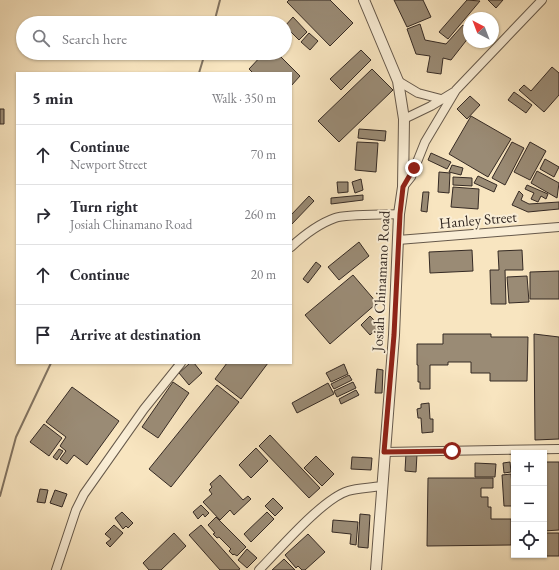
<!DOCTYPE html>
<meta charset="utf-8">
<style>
body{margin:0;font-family:"EB Garamond",serif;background:#f7f7f7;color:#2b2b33}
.controls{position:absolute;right:12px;bottom:12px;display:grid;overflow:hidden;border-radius:0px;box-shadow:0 1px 3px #0004}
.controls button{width:36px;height:36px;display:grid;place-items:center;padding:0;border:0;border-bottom:1px solid #e1e1e2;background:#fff;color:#2b2b33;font:20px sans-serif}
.compass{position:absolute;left:463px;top:12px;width:36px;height:36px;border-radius:50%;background:#fff;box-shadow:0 1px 3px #0004;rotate:318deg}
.stop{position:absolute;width:12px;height:12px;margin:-9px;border:3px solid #8f2418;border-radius:50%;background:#fff}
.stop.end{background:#8f2418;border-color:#fff;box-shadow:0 1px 4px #0008}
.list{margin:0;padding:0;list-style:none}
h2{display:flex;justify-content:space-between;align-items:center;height:52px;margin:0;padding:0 16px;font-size:17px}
h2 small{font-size:13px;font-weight:400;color:#7c7c81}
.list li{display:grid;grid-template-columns:26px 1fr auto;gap:12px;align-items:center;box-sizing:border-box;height:60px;padding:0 16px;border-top:1px solid #e1e1e2}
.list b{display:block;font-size:15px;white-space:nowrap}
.list p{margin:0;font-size:13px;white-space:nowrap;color:#7c7c81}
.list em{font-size:13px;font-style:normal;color:#7c7c81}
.icon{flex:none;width:22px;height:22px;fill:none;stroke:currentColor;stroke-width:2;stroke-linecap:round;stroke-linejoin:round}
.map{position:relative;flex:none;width:559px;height:570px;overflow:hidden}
.search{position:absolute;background:#fff;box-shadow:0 1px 3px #0004;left:16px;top:16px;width:276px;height:44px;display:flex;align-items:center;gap:10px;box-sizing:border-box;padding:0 14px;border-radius:22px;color:#7c7c81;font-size:15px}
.panel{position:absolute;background:#fff;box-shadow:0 1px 3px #0004;left:16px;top:72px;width:276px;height:292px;border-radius:0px}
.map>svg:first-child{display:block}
</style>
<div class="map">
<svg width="559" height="570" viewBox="0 0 559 570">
<rect width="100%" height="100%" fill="#f8e5c0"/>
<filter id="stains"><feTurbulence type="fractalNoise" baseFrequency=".005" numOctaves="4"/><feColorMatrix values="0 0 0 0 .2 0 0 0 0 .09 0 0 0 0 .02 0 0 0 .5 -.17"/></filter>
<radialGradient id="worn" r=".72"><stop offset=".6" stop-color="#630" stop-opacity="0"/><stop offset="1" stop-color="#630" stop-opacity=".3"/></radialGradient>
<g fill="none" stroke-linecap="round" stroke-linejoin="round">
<path stroke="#827462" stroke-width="2" d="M214 23 220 0
M199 73 205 53
M0 496 16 437 51 363"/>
</g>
<path fill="#9a8b75" stroke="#352a24" d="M289 0H330L353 23 330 46 287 2Z
M394 0H423L431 17 407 27Z
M467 0 480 1 448 39 439 32Z
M488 0H503L496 8Z
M293 17 307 32 299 40 285 26Z
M420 24 425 40 446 44 463 25 469 31V37L451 60 443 58 441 74 427 72 430 56 416 54 407 29Z
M309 33 318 41 310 50 301 42Z
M361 50 371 60 341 90 330 79Z
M264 53H277L300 76 291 86V73H253L249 69Z
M552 67 559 73V95L544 112 519 90 524 85 531 91Z
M372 69 393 90 339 142 318 121Z
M514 92 532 105 526 113 508 100Z
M470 96 480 105 467 119 457 109Z
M0 109H4V124H0Z
M471 116 511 139 488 177 449 154Z
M359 129 386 131 385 141 358 138Z
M357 142 378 143 376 172 355 170Z
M512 142 524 148 505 185 492 178Z
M530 142 546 151 530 180 514 172Z
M431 153 451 162 447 169 428 160Z
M545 159 559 167 554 177 540 169Z
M452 165 463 168 461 175 449 172Z
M537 171 559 183 557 198 531 183Z
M439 172 450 173 449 193 438 192Z
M478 176 497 185 494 192 474 183Z
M453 177 472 178V186L453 185Z
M361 179 363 190 355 193 352 182Z
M337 182H348V192L338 193Z
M527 185 548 194 546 199 541 196 538 202 531 199 534 193 525 189Z
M453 187 479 189 478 209 451 207Z
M519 191 523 195 521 200 529 204 559 202V209L528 212 512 205Z
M423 192H429L427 212 421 211Z
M363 195V200L331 204V198Z
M309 196 314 201 291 225V215Z
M359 242 369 256 339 280 328 267Z
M472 250 473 271 430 273 429 252Z
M522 250 523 270H505L506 304H491L490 270H499L498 251Z
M316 262 321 266 308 283 303 279Z
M559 271V299H530V272Z
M353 275 377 303 330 344 305 315Z
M527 276 529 302 509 303 507 277Z
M370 316 380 326 370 335 361 325Z
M443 334H491V337H528L527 381H490V373H471V362H448V365H430V389H420V382H418V365H417V344H443Z
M534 334 559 337V439L535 440Z
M190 363H194L202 373 189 385 179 373Z
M227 363H268L241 399 215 379Z
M344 364 348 374 331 382 326 373Z
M377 369 383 370 382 393H375Z
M349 375 352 380 334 389 331 384Z
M173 382 189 393 158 438 142 427Z
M353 382 356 388 337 397 334 391Z
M328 383 334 394 297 413 292 403Z
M217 385 239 402 171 487 149 469Z
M72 387 119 421 87 465 74 455 67 464 60 459 66 451 60 446 66 437 46 422Z
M356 390 359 395 341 404 339 399Z
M429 403 430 419H433V432L422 433 421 418H418L417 409 421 408V404Z
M44 424 62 438 49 456 30 442Z
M270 435 320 488 309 498 259 446Z
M256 448 268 461 251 478 239 465Z
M59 449 63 451 57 460 53 457Z
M406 453 417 454 416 472 405 471Z
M316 456 334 474 322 486 304 468Z
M352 457 372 458 371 470 351 469Z
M510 462 511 472 504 473 503 463Z
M544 462H559V530L544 531Z
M475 463 496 464 495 477H475Z
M511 474 514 506H504L502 475Z
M220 475 243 500 248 496 251 499 234 515 230 510 220 520 203 502 212 494 209 490 212 487 210 484Z
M428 478H493V488H481V497H488V507H491V519H511V545L427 546Z
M40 489 48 490 45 503 37 502Z
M55 490 67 494 62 507 50 503Z
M273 498 283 508 275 516 265 506Z
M201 505 209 513 205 517 203 514 198 519 193 512Z
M122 512 133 523 128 528 126 526 123 529 115 518Z
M267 512 274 519 251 542 244 534Z
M360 514 370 515 368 548 358 547Z
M216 517 246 547 237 556 234 554 233 555 229 551 231 549 219 537 217 538 213 534 215 533 208 525Z
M333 520 358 522 356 545 350 544 351 534 332 532Z
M114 525 123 533 110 547 106 543 111 539 105 534Z
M201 525 240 569 238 570H220L189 535Z
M174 533 186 546 161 570H149L143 563Z
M544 533H559V556H519L544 555Z
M308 534 325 552 305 570H302L298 566 296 568 285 555Z
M247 549 257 558 247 568 238 560Z
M284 559 295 570H272Z"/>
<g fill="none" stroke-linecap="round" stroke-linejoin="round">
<defs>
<path id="minor" d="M398 81 418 93 441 99
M404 119 431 106 454 92
M403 187 411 177 425 142 456 90 542 0
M398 240 559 227
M291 247C304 235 318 224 335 218 347 214 384 215 399 214
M384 452 559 449
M56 570 76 510 84 494 144 409 181 363
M259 570C279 550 322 499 348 491 358 488 370 488 381 486"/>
<path id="tertiary" d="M364 0 398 81 404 119 403 187 399 214 394 335 376 570"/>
</defs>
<use href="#minor" stroke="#66594b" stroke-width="10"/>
<use href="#tertiary" stroke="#66594b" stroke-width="12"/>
<use href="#minor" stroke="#faeed6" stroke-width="8"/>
<use href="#tertiary" stroke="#faeed6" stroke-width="10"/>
</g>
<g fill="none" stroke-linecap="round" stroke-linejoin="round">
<path stroke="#8f2418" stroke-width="5" d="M414 168 403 187 400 214 394 335 384 452 452 451"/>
</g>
<g text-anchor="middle" stroke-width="4" stroke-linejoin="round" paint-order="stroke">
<g font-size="15" fill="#352a24" stroke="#faeed6">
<text transform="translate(478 220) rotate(-5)" y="5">Hanley Street</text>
<text transform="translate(381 281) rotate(-87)" y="5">Josiah Chinamano Road</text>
</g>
</g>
<rect width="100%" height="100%" filter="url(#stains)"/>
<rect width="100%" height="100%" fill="url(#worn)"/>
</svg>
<div class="controls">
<button>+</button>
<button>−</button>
<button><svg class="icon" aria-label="locate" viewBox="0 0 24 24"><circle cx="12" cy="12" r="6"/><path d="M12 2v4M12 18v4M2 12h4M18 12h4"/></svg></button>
</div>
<svg class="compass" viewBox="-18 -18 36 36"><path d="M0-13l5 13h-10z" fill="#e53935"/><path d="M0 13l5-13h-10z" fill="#7c7c81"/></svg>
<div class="stop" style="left:452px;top:451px"></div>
<div class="stop end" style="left:414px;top:168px"></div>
<div class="search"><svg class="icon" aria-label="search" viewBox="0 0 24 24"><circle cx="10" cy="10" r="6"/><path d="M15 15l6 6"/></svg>Search here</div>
<section class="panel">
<h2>5 min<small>Walk · 350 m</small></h2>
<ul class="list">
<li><svg class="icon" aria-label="ahead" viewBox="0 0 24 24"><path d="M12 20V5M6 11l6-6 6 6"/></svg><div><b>Continue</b><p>Newport Street</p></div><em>70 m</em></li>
<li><svg class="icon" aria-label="right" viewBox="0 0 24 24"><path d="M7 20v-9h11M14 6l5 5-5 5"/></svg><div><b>Turn right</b><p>Josiah Chinamano Road</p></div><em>260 m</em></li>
<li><svg class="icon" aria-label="ahead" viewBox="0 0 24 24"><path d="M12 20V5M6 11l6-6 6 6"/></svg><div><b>Continue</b></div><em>20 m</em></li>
<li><svg class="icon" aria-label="arrive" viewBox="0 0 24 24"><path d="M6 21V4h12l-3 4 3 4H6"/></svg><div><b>Arrive at destination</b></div></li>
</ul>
</section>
</div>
